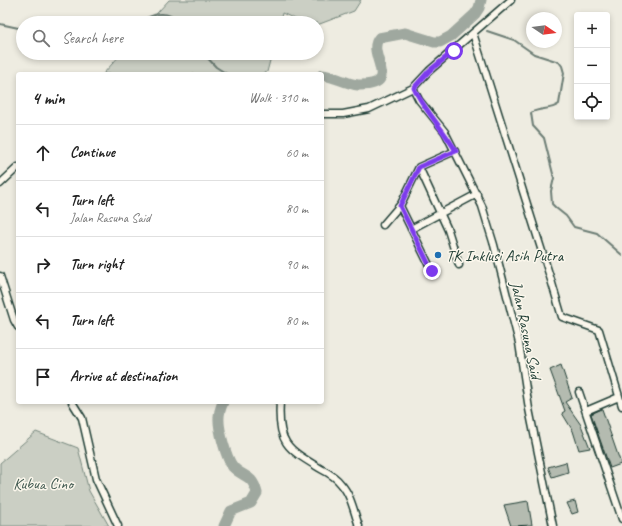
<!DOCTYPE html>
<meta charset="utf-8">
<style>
body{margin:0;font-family:Caveat,sans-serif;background:#f6f6f6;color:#222}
.controls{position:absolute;right:12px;top:12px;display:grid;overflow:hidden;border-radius:4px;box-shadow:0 2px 6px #0003}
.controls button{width:36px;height:36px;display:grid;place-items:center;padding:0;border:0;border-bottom:1px solid #e0e0e0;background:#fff;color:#222;font:20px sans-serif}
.compass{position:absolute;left:526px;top:12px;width:36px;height:36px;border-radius:50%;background:#fff;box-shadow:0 2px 6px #0003;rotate:103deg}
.stop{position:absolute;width:12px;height:12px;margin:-9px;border:3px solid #7c3aed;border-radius:50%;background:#fff}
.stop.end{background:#7c3aed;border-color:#fff;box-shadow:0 1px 4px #0008}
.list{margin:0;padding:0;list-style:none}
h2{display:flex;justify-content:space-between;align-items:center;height:52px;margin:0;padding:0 16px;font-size:17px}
h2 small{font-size:13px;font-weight:400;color:#767676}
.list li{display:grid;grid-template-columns:26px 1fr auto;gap:12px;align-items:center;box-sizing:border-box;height:56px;padding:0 16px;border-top:1px solid #e0e0e0}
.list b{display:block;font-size:15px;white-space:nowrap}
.list p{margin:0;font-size:13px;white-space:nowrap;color:#767676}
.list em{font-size:13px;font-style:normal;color:#767676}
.icon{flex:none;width:22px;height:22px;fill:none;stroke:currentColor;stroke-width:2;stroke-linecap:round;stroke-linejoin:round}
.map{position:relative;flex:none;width:622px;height:526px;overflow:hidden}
.search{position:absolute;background:#fff;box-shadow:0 2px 6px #0003;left:16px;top:16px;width:308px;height:44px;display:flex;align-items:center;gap:10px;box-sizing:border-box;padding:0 14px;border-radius:22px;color:#767676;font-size:15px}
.panel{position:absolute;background:#fff;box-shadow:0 2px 6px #0003;left:16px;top:72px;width:308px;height:332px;border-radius:4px}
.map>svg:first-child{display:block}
</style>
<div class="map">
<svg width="622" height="526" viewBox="0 0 622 526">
<rect width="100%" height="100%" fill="#eeece1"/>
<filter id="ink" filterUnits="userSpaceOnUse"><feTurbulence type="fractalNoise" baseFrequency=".025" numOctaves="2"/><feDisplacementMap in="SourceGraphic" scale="8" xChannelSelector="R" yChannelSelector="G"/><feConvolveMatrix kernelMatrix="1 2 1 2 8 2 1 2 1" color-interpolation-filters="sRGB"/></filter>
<g filter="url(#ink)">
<path fill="#cbcfc4" stroke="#75867c" d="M169 0H361L354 11 317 25V23H304L282 13 280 23H148Z
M122 53H272L267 72 262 74H103Z
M36 432 78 448 89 491 109 526H0V463Z"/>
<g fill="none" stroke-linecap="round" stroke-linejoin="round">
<path stroke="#6c7d74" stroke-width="2" d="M138 23C153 13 167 9 180 23
M0 24 23 29
M487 31 514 40 534 54 559 62 562 66 564 73 559 104C550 111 539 107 531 113L533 126 544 138 554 178 551 191 552 204 556 208 566 216 574 227 597 233 622 255
M203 53 216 67 227 74"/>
<path stroke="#9fa89f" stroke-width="11" d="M322 75C335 76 346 84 358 85 404 86 365 54 379 38L405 33 434 42H440L451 36 475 14 479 8 481 0
M223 402C221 407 219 412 219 417 218 428 226 458 233 467 243 478 252 473 257 493L251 503 231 511 224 526"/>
</g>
<path fill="#b4bbb0" stroke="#1f3d34" d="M561 365 572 398 565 402 581 425 590 448 579 450 573 431 562 413 565 411 550 370Z
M602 409 621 464 610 468 591 414Z
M566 462 568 472 552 477 548 467Z
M528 501 532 525 511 526 504 505Z
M575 501 578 512 572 514 567 503Z"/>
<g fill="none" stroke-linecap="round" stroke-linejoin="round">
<defs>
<path id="minor" d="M473 33 551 280 562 317 599 330 622 406
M413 88 419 100 445 132 482 206 494 245 519 343 529 409 553 526
M322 114H343L369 109 413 88 429 71 511 0
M419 167 448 230 459 265
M0 184 18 167
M400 206 432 271
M383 225 401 204 419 167 455 151
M411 229 477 194
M0 276 14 320 18 327
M579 392 622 519
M72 402 82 418 96 479 118 526
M280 402C277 444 288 449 321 469 329 473 336 477 341 484 351 495 354 512 359 526
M586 411 619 397"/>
</defs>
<use href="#minor" stroke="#1f3d34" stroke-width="9"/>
<use href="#minor" stroke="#fbf7ec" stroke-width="6"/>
</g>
</g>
<g fill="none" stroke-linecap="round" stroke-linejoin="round" filter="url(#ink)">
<path stroke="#7c3aed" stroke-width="5" d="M432 271 400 206 419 167 456 151C443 129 424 110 414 88L429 71 454 51"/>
</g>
<circle fill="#1f6fb2" stroke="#fbf7ec" stroke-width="1.5" cx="438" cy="255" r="4"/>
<g text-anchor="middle" stroke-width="3" stroke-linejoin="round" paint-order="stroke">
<g font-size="16" fill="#1f3d34" stroke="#fbf7ec" text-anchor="start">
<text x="446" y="261">TK Inklusi Asih Putra</text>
</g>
<g font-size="16" fill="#1f3d34" stroke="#fbf7ec">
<text transform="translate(527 330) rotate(78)" y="6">Jalan Rasuna Said</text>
</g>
<g font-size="16" fill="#415a51" stroke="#fbf7ec">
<text x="43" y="489">Kubua Cino</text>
</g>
</g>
</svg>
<div class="controls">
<button>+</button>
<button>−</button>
<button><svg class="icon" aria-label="locate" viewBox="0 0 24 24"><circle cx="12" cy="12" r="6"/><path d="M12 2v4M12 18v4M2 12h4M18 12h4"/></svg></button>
</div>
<svg class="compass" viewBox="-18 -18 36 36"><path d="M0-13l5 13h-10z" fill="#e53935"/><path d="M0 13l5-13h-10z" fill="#767676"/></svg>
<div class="stop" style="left:454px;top:51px"></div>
<div class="stop end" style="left:432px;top:271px"></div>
<div class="search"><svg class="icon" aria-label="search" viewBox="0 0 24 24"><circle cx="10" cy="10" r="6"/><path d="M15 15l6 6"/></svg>Search here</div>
<section class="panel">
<h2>4 min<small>Walk · 310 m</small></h2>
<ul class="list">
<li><svg class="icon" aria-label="ahead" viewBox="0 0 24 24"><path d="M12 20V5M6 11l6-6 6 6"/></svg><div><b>Continue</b></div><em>60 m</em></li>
<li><svg class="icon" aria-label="left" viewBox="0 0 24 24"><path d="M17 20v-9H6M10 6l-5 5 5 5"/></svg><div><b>Turn left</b><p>Jalan Rasuna Said</p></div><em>80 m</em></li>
<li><svg class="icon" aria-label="right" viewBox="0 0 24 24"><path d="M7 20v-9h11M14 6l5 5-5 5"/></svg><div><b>Turn right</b></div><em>90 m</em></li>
<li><svg class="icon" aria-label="left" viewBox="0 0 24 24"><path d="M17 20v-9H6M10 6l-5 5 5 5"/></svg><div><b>Turn left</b></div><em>80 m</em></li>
<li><svg class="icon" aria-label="arrive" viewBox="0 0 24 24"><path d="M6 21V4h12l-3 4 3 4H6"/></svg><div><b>Arrive at destination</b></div></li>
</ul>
</section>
</div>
